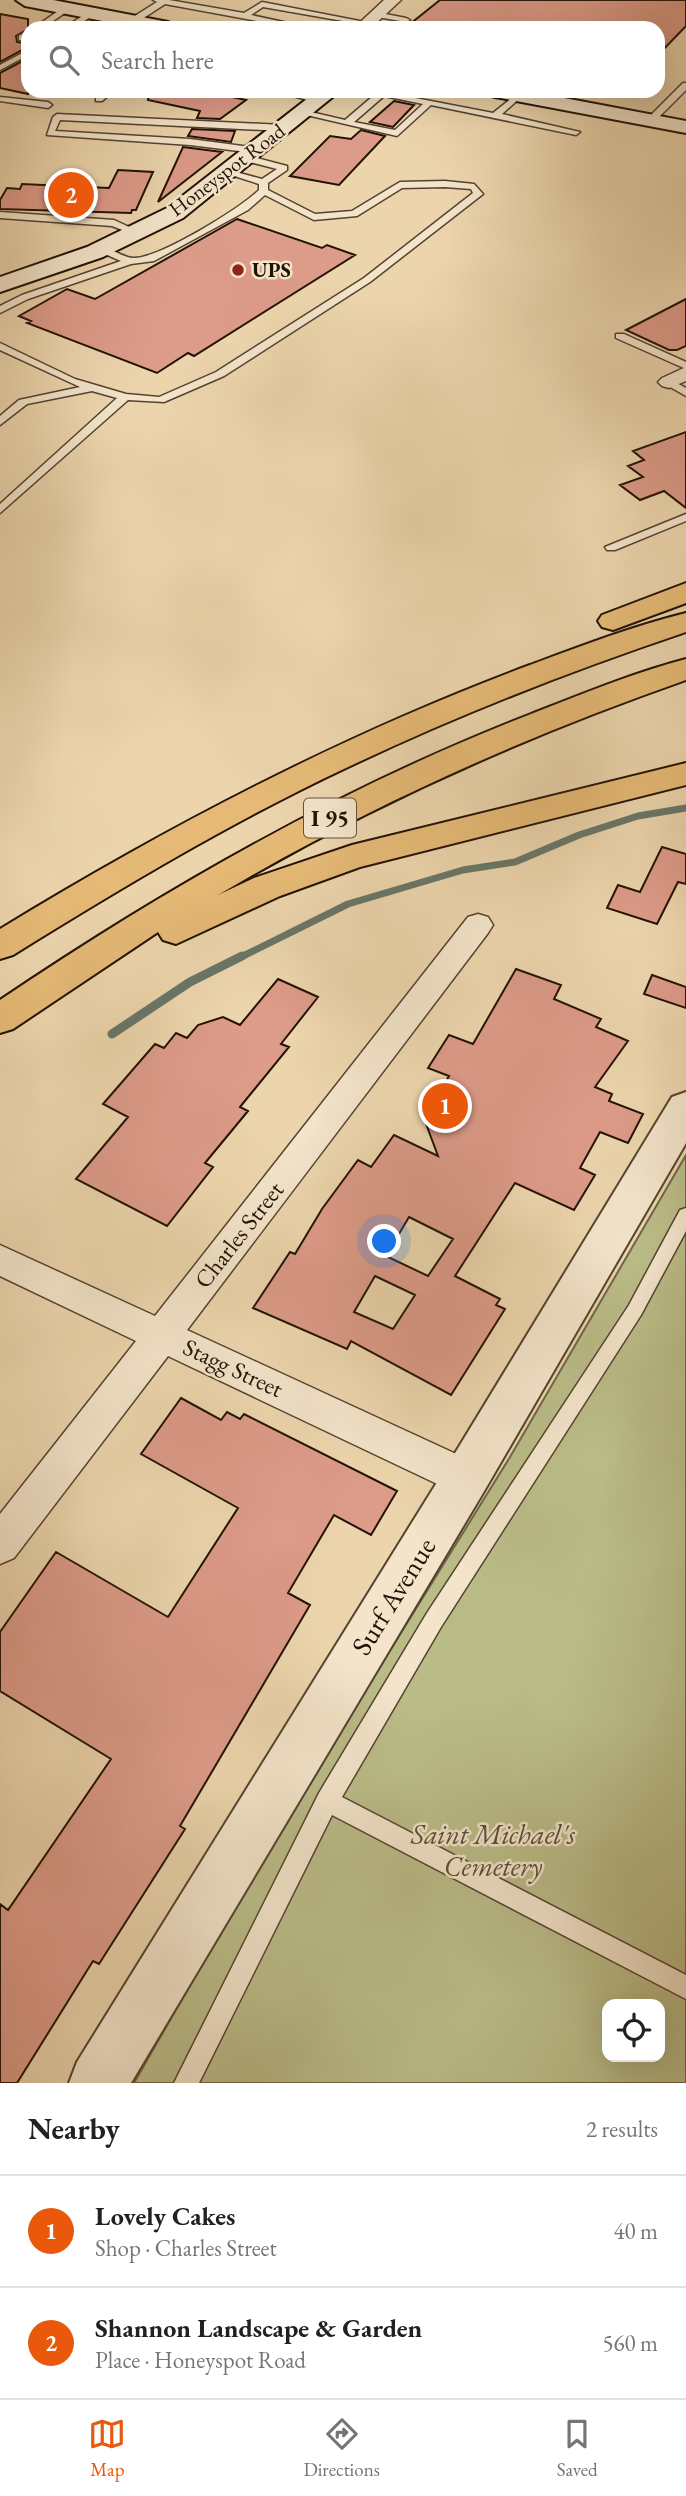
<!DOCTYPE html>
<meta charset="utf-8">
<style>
body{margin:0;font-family:"EB Garamond",serif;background:#f6f6f6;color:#202124}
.controls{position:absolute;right:21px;bottom:21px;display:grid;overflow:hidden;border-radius:14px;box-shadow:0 7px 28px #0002}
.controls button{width:63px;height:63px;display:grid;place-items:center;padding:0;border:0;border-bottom:2px solid #e0e0e0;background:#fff;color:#202124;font:35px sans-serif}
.you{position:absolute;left:385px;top:1242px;width:24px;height:24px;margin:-18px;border:5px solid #fff;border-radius:50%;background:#1a73e8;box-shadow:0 0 0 10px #1a73e833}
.badge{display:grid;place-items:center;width:46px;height:46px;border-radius:50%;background:#ea580c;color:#fff;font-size:23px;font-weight:700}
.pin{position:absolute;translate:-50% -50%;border:4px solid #fff;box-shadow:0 2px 7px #0006}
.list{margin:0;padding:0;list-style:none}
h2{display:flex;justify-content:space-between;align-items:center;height:91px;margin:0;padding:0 28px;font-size:30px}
h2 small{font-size:23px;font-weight:400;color:#757577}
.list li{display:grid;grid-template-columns:46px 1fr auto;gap:21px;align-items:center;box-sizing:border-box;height:112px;padding:0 28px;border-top:2px solid #e0e0e0}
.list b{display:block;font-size:26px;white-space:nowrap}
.list p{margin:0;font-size:23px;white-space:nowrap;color:#757577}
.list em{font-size:23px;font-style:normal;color:#757577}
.icon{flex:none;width:38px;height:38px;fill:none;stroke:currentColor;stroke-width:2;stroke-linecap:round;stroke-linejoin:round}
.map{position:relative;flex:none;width:686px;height:2083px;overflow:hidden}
.search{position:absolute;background:#fff;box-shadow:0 7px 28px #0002;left:21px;right:21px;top:21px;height:77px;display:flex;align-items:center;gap:18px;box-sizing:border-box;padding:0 24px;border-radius:21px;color:#757577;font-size:26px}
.sheet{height:315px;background:#fff}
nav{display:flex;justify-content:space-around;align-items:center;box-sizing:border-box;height:98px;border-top:2px solid #e0e0e0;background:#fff;font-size:19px;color:#757577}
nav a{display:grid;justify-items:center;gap:4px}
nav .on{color:#ea580c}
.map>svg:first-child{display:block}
</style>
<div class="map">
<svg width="686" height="2083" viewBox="0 0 686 2083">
<rect width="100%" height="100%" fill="#ecd5ad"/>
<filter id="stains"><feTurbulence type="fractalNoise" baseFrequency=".00286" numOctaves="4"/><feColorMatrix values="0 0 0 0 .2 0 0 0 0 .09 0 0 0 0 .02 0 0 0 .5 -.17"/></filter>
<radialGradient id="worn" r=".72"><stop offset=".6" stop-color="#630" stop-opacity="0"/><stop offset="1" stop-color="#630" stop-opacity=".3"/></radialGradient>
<path fill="#babc88" stroke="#6e6747" stroke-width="2" fill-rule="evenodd" d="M686 1155V2083H134L280 1828 510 1457ZM607 2004H660V2057H607Z"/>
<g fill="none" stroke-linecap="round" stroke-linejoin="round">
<path stroke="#697668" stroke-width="7" d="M239 958 348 904 463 870 515 862 579 835 638 816 686 808"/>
<path stroke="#697668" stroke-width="9" d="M112 1034 190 982 242 956"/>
</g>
<path fill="#dd9b89" stroke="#221206" stroke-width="2" fill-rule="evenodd" d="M440 0H686V26L658 55V28H405Z
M0 14 28 19V29L16 36 17 42 28 44V47L0 62Z
M28 58V94L0 88V73Z
M149 91H204L246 100 220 119 197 118 200 111 148 100Z
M394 101 414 105 393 127 370 122Z
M192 129 235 131 231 142 188 136Z
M361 130 385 136 339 185 290 176 330 136 351 139Z
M183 147 222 152 158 202Z
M118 170 153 172 136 210H132L131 213 0 209V200L7 188 20 189 22 184 109 188Z
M237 219 322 248 327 245 355 255 194 356 188 353 157 373 27 323 31 321 19 316 67 289 95 299Z
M686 299V346L677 350H669L626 330Z
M686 432V508L664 491 640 500 620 485 643 477 628 466 644 460 633 451Z
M662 847 686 854V884L678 882 657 924 607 908 618 885 640 892Z
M516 969 561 985 554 999 601 1019 596 1027 628 1041 595 1087 612 1094 609 1101 643 1114 628 1143 600 1132 580 1168 595 1175 574 1210 515 1183 455 1276 500 1299 496 1305 505 1309 451 1395 351 1341 347 1349 253 1308 290 1252 295 1254 322 1209 358 1160 371 1167 394 1135 438 1156 422 1113 430 1109 449 1076 428 1068 449 1035 473 1044ZM409 1217 453 1239 428 1276 386 1256ZM375 1276 415 1295 393 1329 354 1312Z
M652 975 686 987V1008L644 994Z
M278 979 318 997 281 1044 289 1047 240 1107 248 1111 205 1163 213 1167 167 1226 76 1179 128 1117 103 1104 155 1044 164 1048 176 1033 187 1038 198 1025 223 1017 240 1025Z
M181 1398 221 1420 227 1412 240 1419 244 1414 397 1491 371 1535 334 1515 288 1593 310 1605 180 1826 185 1829 99 1964 93 1961 17 2083H0V1904L8 1910 111 1759 0 1691V1632L56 1552 168 1617 238 1508 141 1454Z"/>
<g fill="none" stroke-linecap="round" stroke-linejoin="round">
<defs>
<path id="service" d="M153 0H169L244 13 262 2 370 23 366 25 263 7 251 15 311 28H295L165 4 136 23H130V19L157 2Z
M65 6 72 8 43 28H34Z
M90 11 97 13 73 28H64Z
M375 12 406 18 410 20 406 22 372 16Z
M25 32H28V41L19 40V36Z
M28 50V55L0 70V65Z
M683 83H686V90L654 122H648V118Z
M105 91H114L102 101H96V97Z
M275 91H289L322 101 318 103Z
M379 91 493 113 518 93H521V97L502 114 580 132 576 135 431 105 397 136 298 113 302 110 345 120ZM384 96 423 104 395 130 354 122Z
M0 97 48 102 52 105 48 108 0 101Z
M57 114 283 125 287 128 283 131 60 120 55 131 190 139 258 148 259 150 255 153 190 145 47 135 53 117Z
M245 155 287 166V170L268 183V190L315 214 352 211 400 182 445 181 474 184 483 194 370 282 224 376 164 402 128 400 0 513V504L117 398 92 391 27 404 0 425V416L19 400 80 387 0 350V343L75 379 126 394 159 397 216 372 364 278 473 193 471 189 445 187 402 188 357 216 314 220 265 195 248 210 154 261 131 264 28 299 0 313V306L22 295 121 261 98 251V247C111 246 121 258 134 258 160 258 239 209 259 190V184L225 173V169L262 179 277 169 242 160V156Z
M0 212 114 220 140 232 135 235 112 226 0 218Z
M616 334H624L686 362V369L616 338Z
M669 379 686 388V396L665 384 664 382Z
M686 514V521L615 550H607L605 547Z
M686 1208V1231L641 1315 441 1627 342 1797 686 1975V1999L332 1815 199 2083H174L319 1793 427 1613 629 1305 680 1210Z"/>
<path id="minor" d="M384 0H401L371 28H354Z
M686 367V381L669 388 662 386 658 382 662 378Z
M478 914 488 917 493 925 488 933 187 1330 480 1465 485 1478 480 1491 466 1496 452 1491 168 1356 14 1558 0 1564V1514L136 1341 0 1276V1245L155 1316 468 917Z"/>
<path id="tertiary" d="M686 1092V1143L483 1493 131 2083H69L77 2062 449 1463 672 1097Z"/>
<path id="secondary" d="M16 0H53L168 22 177 28H139L25 6Z
M317 91H340L183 218 103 257 0 292V277L87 247 167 208Z
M485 91H527L686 121V133L495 97 488 95Z"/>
<path id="motorway" d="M686 583V603L613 630 602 627 598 621 602 615Z
M686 613V632C570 671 457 715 346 768 231 822 121 888 13 955L0 959V929C169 826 344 734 530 665 581 646 633 626 686 613Z
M686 659V680C523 737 367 807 218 895L254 878 352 845 686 763V785L360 867 280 896 176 944 163 940 158 932 13 1029 0 1033V1000C167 887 343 787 531 714 582 694 633 673 686 659Z"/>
</defs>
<use href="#service" stroke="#544330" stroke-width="3"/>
<use href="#minor" stroke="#544330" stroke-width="3"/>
<use href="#tertiary" stroke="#544330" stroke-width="4"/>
<use href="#secondary" stroke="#221206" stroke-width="4"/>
<use href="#motorway" stroke="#221206" stroke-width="4"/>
<use href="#service" fill="#f3e4ca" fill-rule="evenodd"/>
<use href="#minor" fill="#f3e4ca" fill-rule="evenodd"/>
<use href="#tertiary" fill="#f3e4ca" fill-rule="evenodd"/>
<use href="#secondary" fill="#f3e4ca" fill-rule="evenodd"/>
<use href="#motorway" fill="#e6ba76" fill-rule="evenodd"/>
</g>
<circle fill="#8f2418" stroke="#f3e4ca" stroke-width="2.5" cx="238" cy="270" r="7"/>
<g text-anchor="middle" stroke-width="5" stroke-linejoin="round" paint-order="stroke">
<g font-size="21" fill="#221206" stroke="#f3e4ca">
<text transform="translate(227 170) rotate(-37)" y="7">Honeyspot Road</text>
</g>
<g font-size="21" font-weight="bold" fill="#221206" stroke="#f3e4ca" text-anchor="start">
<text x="252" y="277">UPS</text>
</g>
<rect fill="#f3e4ca" stroke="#615141" stroke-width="2" x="304" y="798.5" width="52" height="39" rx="5"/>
<g font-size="23" font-weight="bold" fill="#221206">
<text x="330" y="826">I 95</text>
</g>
<g font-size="24" fill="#221206" stroke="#f3e4ca">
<text transform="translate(239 1235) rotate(-52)" y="8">Charles Street</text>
<text transform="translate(233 1368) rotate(25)" y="8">Stagg Street</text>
</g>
<g font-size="28" fill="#221206" stroke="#f3e4ca">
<text transform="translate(393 1596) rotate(-58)" y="10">Surf Avenue</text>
</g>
<g font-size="28" font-style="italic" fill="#574e34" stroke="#f3e4ca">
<text x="493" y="1844">Saint Michael's<tspan x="493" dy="32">Cemetery</tspan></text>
</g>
</g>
<rect width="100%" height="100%" filter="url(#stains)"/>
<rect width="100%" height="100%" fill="url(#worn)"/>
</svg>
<div class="controls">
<button><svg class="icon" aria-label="locate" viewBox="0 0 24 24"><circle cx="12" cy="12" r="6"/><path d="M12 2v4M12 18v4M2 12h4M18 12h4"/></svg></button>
</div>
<div class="you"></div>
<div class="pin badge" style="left:445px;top:1106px">1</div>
<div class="pin badge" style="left:71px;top:195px">2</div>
<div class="search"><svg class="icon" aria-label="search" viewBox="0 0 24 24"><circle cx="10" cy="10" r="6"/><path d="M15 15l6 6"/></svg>Search here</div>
</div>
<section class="sheet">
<h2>Nearby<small>2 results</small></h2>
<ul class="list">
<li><span class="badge">1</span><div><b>Lovely Cakes</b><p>Shop · Charles Street</p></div><em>40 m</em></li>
<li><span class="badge">2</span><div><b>Shannon Landscape &amp; Garden</b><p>Place · Honeyspot Road</p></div><em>560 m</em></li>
</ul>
</section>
<nav>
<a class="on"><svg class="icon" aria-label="map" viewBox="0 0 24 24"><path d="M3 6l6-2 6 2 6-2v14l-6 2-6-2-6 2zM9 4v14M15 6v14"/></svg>Map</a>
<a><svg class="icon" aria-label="directions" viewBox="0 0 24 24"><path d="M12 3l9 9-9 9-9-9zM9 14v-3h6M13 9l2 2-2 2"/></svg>Directions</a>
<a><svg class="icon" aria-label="saved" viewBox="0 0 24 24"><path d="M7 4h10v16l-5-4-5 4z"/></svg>Saved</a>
</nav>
